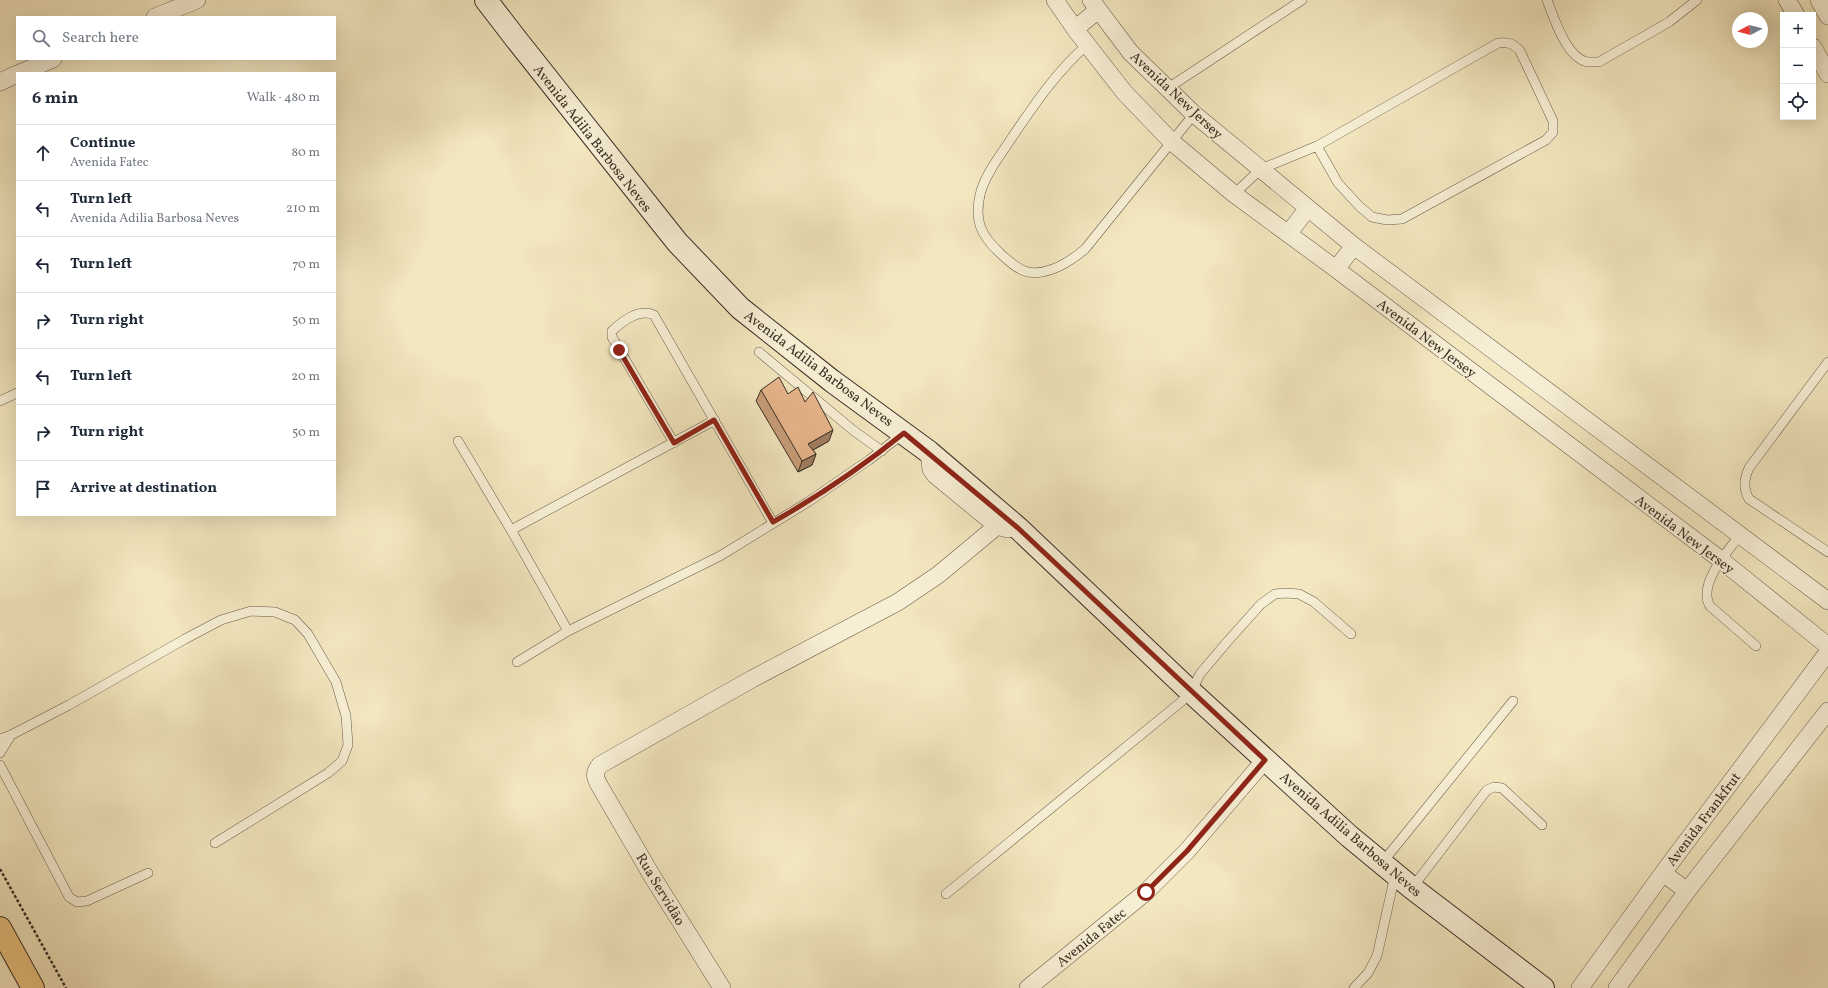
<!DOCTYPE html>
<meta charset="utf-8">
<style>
body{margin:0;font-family:Vollkorn,serif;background:#f6f6f7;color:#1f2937}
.controls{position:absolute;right:12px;top:12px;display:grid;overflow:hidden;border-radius:0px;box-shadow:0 4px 16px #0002}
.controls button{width:36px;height:36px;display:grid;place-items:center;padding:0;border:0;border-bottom:1px solid #e0e1e3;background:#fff;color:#1f2937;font:20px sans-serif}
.compass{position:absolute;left:1732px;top:12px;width:36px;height:36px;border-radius:50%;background:#fff;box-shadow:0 4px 16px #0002;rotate:263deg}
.stop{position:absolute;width:12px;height:12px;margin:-9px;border:3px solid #8f2418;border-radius:50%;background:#fff}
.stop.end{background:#8f2418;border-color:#fff;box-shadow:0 1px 4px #0008}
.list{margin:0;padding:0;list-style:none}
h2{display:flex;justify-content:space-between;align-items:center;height:52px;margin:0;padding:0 16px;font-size:17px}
h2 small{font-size:13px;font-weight:400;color:#747a83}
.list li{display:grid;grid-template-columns:26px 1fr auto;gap:12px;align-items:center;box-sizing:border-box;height:56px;padding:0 16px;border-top:1px solid #e0e1e3}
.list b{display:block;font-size:15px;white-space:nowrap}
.list p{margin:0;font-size:13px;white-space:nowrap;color:#747a83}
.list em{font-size:13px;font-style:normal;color:#747a83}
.icon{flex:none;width:22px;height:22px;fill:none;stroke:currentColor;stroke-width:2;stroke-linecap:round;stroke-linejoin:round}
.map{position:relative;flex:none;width:1828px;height:988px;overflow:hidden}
.search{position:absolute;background:#fff;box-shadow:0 4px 16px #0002;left:16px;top:16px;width:320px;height:44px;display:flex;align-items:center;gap:10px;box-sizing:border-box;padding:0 14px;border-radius:0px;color:#747a83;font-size:15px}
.panel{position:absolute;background:#fff;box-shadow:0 4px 16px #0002;left:16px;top:72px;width:320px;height:444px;border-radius:0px}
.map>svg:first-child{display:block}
</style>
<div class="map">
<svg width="1828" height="988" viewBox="0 0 1828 988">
<rect width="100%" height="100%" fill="#f3e7bf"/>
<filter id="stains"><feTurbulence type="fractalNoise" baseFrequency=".005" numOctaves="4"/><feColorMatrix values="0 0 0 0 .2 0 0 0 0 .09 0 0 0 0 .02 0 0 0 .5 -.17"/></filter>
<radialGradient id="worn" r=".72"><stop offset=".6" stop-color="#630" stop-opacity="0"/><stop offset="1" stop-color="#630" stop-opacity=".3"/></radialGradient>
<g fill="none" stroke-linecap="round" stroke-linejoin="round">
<defs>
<path id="lane" d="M1547 0C1554 18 1566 57 1587 62 1591 62 1596 62 1599 62L1669 22 1697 0
M1087 45C1056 72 1034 105 1011 139 1000 156 987 172 981 191 973 221 981 236 1002 255 1010 262 1018 270 1028 272 1048 276 1071 261 1085 249L1194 114
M1168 88 1302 0
M1234 194 1261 169 1317 146 1338 183 1359 206 1372 217 1387 220 1402 219 1546 140 1553 132V121L1520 51C1513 43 1508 42 1498 43L1317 146
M759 352 854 431 882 451
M1828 362 1749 468C1744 479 1743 488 1749 499L1828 552
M0 401 17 393
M458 441 511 530
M674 443 612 337V331C623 321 639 308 654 315L773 523
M1741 534C1728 550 1697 585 1710 606L1756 646
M568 631 511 530 715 420
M517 662 568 631 720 556 808 502 869 460 904 433
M0 739 11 735 69 705 185 639 221 620 251 611 275 612 295 620 308 634 336 682 346 716 348 745 342 761 328 773 215 843
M0 753 11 735
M0 765 69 897 77 902 87 901 148 873
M1382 863 1513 701
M1412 888 1487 790 1494 787 1502 788 1542 825
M946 894 1181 702 1191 692 1200 674 1227 642 1261 604 1275 594 1285 593 1299 594 1314 602 1351 634
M1354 988 1368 973 1377 956 1395 875"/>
<path id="street" d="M1055 0 1075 29 1124 92 1172 142 1234 194 1336 269 1721 560 1828 646
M1091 0 1131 53 1194 114 1354 246 1828 601
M1787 0 1796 15
M1819 0 1828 16
M155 17 197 0
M1075 29 1098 10
M1813 47 1828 74
M20 73 53 59
M0 82 17 74
M1288 234 1308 208
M1336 269 1354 246
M929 452 931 469 935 475 997 526 1008 529
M1663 873 1687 891
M722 988 652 876 602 790C596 780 592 774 600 765L752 679 898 602 938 575 997 526
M1028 988 1146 892 1187 851 1265 760
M1580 988 1663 873 1828 652
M1617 988 1687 891 1828 711"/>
<path id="secondary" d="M486 0 516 39 677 242 740 308 832 381 929 452 1018 528 1191 692 1349 836 1412 888 1543 988"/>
<path id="primary" d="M0 928 33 988"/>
</defs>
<use href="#lane" stroke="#695c4c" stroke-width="10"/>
<use href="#street" stroke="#695c4c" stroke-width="18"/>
<use href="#secondary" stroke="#3b2e26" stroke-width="24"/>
<use href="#primary" stroke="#3b2e26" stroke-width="24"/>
<path stroke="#3b2e26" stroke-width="2.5" stroke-dasharray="3 2" stroke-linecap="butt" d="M0 869 66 988"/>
<use href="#lane" stroke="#f7efd5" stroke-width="9"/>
<use href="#street" stroke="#f7efd5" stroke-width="17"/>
<use href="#secondary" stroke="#f7efd5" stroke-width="22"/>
<use href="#primary" stroke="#eac480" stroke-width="22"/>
</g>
<path fill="#c89d78" stroke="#3b2e26" d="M761 390 788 394 805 402 829 441 813 450 816 454 812 465 798 472 756 401Z"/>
<path fill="#a27f62" stroke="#3b2e26" d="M833 430 829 441 804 455 808 444Z
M816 454 812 465 798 472 802 461Z"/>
<path fill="#e8b68c" stroke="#3b2e26" d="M779 377 788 394 798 387 805 402 813 392 833 430 808 444 816 454 802 461 761 390Z"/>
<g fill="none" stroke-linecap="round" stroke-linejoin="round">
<path stroke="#8f2418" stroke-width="5" d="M619 350 674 443 714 420 773 522C819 496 863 466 904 433L1018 528 1265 760 1187 851 1146 892"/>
</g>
<g text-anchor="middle" stroke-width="3" stroke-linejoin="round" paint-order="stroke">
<g font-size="14" fill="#3b2e26" stroke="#f7efd5">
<text transform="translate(1177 95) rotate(43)" y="5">Avenida New Jersey</text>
<text transform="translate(593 138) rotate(52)" y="5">Avenida Adilia Barbosa Neves</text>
<text transform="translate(1427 338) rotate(37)" y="5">Avenida New Jersey</text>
<text transform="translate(819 368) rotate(37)" y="5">Avenida Adilia Barbosa Neves</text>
<text transform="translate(1685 534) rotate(37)" y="5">Avenida New Jersey</text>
<text transform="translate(1703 819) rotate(-53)" y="5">Avenida Frankfrut</text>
<text transform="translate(1351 834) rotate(41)" y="5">Avenida Adilia Barbosa Neves</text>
<text transform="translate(661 889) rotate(59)" y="5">Rua Servidão</text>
<text transform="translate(1091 937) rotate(-39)" y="5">Avenida Fatec</text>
</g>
</g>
<rect width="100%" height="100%" filter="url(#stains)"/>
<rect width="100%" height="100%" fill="url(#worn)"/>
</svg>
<div class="controls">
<button>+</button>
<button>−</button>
<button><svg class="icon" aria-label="locate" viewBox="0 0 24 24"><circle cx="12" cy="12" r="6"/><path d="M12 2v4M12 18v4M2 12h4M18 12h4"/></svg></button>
</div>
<svg class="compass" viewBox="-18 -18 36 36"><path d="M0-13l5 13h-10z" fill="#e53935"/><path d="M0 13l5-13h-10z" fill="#747a83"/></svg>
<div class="stop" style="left:1146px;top:892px"></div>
<div class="stop end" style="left:619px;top:350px"></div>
<div class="search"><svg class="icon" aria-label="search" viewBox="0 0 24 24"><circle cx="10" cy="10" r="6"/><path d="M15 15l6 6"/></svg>Search here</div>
<section class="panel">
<h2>6 min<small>Walk · 480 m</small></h2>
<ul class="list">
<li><svg class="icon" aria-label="ahead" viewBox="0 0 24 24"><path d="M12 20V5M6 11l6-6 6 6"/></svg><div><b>Continue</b><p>Avenida Fatec</p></div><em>80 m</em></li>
<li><svg class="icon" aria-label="left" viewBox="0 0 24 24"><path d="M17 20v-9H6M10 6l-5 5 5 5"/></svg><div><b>Turn left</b><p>Avenida Adilia Barbosa Neves</p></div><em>210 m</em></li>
<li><svg class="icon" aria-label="left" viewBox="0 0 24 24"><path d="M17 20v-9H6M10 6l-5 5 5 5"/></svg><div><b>Turn left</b></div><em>70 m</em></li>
<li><svg class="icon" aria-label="right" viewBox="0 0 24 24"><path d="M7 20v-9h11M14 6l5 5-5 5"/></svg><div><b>Turn right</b></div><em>50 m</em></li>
<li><svg class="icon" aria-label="left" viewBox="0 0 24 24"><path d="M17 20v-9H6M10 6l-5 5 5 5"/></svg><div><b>Turn left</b></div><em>20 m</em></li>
<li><svg class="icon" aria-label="right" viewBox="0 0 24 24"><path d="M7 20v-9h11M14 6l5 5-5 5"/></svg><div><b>Turn right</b></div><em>50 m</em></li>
<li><svg class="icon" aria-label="arrive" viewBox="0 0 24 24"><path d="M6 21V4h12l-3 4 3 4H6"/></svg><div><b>Arrive at destination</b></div></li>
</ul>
</section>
</div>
